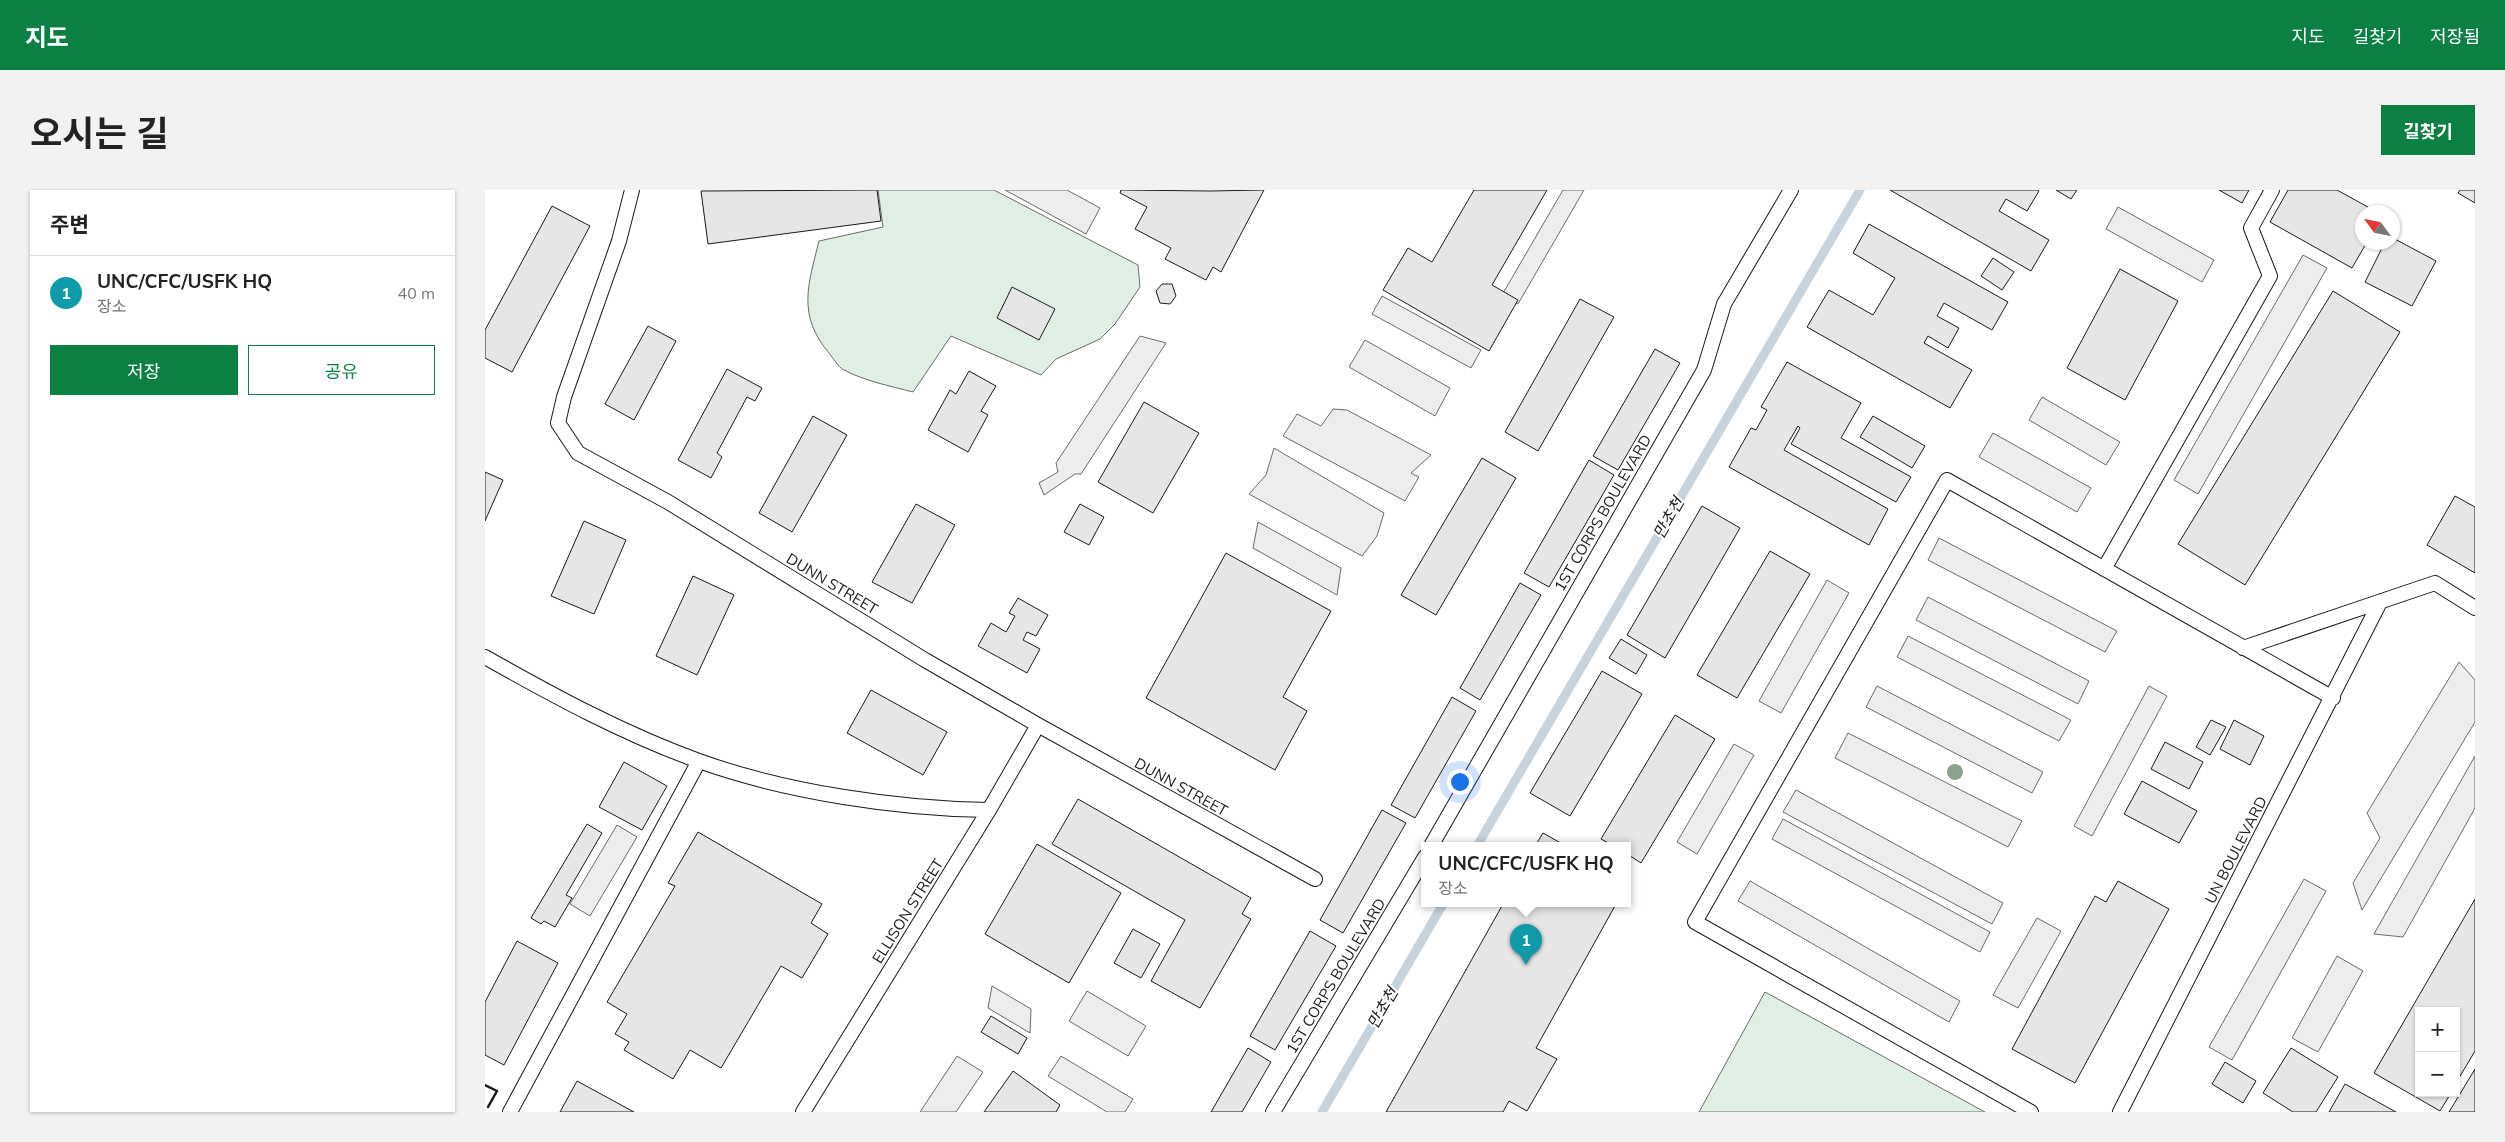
<!DOCTYPE html>
<html lang="ko">
<meta charset="utf-8">
<style>
body{margin:0;font-family:Mulish,"Noto Sans KR",sans-serif;background:#f2f2f2;color:#222}
.controls{position:absolute;right:15px;bottom:15px;display:grid;overflow:hidden;border-radius:0px;box-shadow:0 1px 4px #0004}
.controls button{width:45px;height:45px;display:grid;place-items:center;padding:0;border:0;border-bottom:1px solid #e0e0e0;background:#fff;color:#222;font:25px sans-serif}
.compass{position:absolute;left:1870px;top:15px;width:45px;height:45px;border-radius:50%;background:#fff;box-shadow:0 1px 4px #0004;rotate:303deg}
.you{position:absolute;left:974px;top:591px;width:18px;height:18px;margin:-12px;border:4px solid #fff;border-radius:50%;background:#1a73e8;box-shadow:0 0 0 8px #1a73e833}
.badge{display:grid;place-items:center;width:32px;height:32px;border-radius:50%;background:#0b8043;color:#fff;font-size:16px;font-weight:700}
.pin{position:absolute;translate:-50% -41px;filter:drop-shadow(0 1px 2px #0008)}
.pin::after{content:'';position:absolute;top:26px;width:18px;height:15px;background:inherit;clip-path:polygon(0 0,100% 0,50% 100%)}
.popup{position:absolute;left:936px;top:652px;width:210px;height:65px;box-sizing:border-box;display:grid;place-content:center;border-radius:0px;background:#fff;filter:drop-shadow(0 1px 4px #0005);font-size:16px;white-space:nowrap;color:#767676}
.popup b{font-size:19px;color:#222}
.popup::after{content:'';position:absolute;left:50%;top:100%;margin-left:-10px;border:10px solid transparent;border-top-color:#fff}
.list{margin:0;padding:0;list-style:none}
h2{display:flex;justify-content:space-between;align-items:center;height:65px;margin:0;padding:0 20px;font-size:21px}
h2 small{font-size:16px;font-weight:400;color:#767676}
.list li{display:grid;grid-template-columns:32px 1fr auto;gap:15px;align-items:center;box-sizing:border-box;height:75px;padding:0 20px;border-top:1px solid #e0e0e0}
.list b{display:block;font-size:19px;white-space:nowrap}
.list p{margin:0;font-size:16px;white-space:nowrap;color:#767676}
.list em{font-size:16px;font-style:normal;color:#767676}
.actions{display:flex;gap:10px;padding:15px 20px}
.actions a{flex:1;padding:11px 0;border:1px solid #0b8043;border-radius:0px;text-align:center;font-size:18px;color:#0b8043}
.actions .main{background:#0b8043;color:#fff}
.map{position:relative;flex:none;width:1990px;height:922px;overflow:hidden;border-radius:0px}
header{display:flex;align-items:center;gap:30px;box-sizing:border-box;height:70px;padding:0 25px;background:#0b8043;color:#fff}
header strong{font-size:24px}
nav{display:flex;gap:28px;margin-inline-start:auto;font-size:18px}
.intro{display:flex;align-items:center;justify-content:space-between;box-sizing:border-box;height:120px;padding:0 30px}
h1{margin:0;font-size:35px}
.button{padding:12px 22px;border-radius:0px;background:#0b8043;color:#fff;font-size:18px;font-weight:700}
main{display:flex;gap:30px;padding:0 30px}
aside{flex:1;background:#fff;border-radius:0px;box-shadow:0 1px 4px #0004}
.map>svg:first-child{display:block}
</style>
<header>
<strong>지도</strong>
<nav><a>지도</a><a>길찾기</a><a>저장됨</a></nav>
</header>
<div class="intro"><h1>오시는 길</h1><a class="button">길찾기</a></div>
<main>
<aside>
<h2>주변<small></small></h2>
<ul class="list">
<li><span class="badge" style="background:#0f9aa8">1</span><div><b>UNC/CFC/USFK HQ</b><p>장소</p></div><em>40 m</em></li>
</ul>
<div class="actions"><a class="main">저장</a><a>공유</a></div>
</aside>
<div class="map">
<svg width="1990" height="922" viewBox="0 0 1990 922">
<rect width="100%" height="100%" fill="#fff"/>
<path fill="#e0efe3" stroke="#6a6a6a" d="M393 0H509L653 75 655 97 630 134 615 149 571 169 556 185 466 146 428 202C405 196 380 191 359 180 353 177 348 168 344 163 312 125 323 95 334 51L398 37Z
M1280 802 1500 922H1214Z"/>
<path fill="#ededed" stroke="#6a6a6a" d="M520 0H582L615 18 601 44Z
M1078 0H1099L1033 114 1017 105Z
M1633 17 1729 70 1717 92 1621 39Z
M1818 65 1842 78 1713 304 1689 290Z
M897 106 996 160 986 178 887 124Z
M655 146 681 153 596 284H590L559 305 554 293 573 282 571 273Z
M880 150 965 198 950 226 864 177Z
M1557 207 1635 252 1621 275 1544 230Z
M848 219 862 220 946 265 926 283 934 287 920 311 798 246 812 224 836 236Z
M1508 243 1606 298 1592 322 1494 267Z
M789 258 899 323 892 346 877 366 764 304 781 285Z
M773 332 856 378 852 405 768 358Z
M1454 348 1632 441 1620 462 1443 370Z
M1342 390 1364 403 1296 523 1274 511Z
M1443 407 1604 491 1593 514 1431 430Z
M1423 446 1586 530 1574 551 1412 467Z
M1974 472 1990 490V532L1877 720 1868 693 1895 648 1882 623Z
M1392 496 1558 582 1547 603 1381 517Z
M1664 496 1682 506 1607 646 1589 636Z
M1363 543 1537 631 1523 657 1350 568Z
M1249 554 1269 565 1212 664 1192 652Z
M1990 566V618L1918 747 1889 744Z
M1311 600 1518 713 1507 734 1298 622Z
M1298 629 1505 742 1495 762 1287 649Z
M132 635 152 647 105 726 85 714Z
M1819 689 1841 701 1747 870 1724 857Z
M1265 691 1475 811 1464 832 1253 711Z
M1552 728 1576 741 1533 818 1508 805Z
M1852 766 1878 781 1833 862 1807 848Z
M507 796 546 819 545 843 503 818Z
M602 801 661 836 643 866 584 831Z
M472 866 498 882 471 922H435Z
M576 866 648 909 640 922H622L563 886Z"/>
<g fill="none" stroke-linecap="round" stroke-linejoin="round">
<path stroke="#c6d2dc" stroke-width="9" d="M992 656 1375 0
M837 922 958 714"/>
</g>
<path fill="#e6e6e6" stroke="#1a1a1a" d="M392 0 396 31 223 54 216 1Z
M636 0 725 1 779 0 736 82 728 77 721 90 680 69 686 58 650 39 662 17 635 3Z
M989 0H1062L1007 95 1033 110 1004 161 898 100 923 58 947 72Z
M1405 0H1552L1554 1 1542 21 1521 9 1514 21 1564 50 1546 81Z
M1571 0H1592L1586 9Z
M1734 0H1764L1757 13Z
M1803 0H1852L1892 22H1878V52H1882L1867 78 1785 32Z
M1975 0H1990V13L1973 3Z
M67 16 105 36 27 182 0 168V140Z
M1384 34 1523 112 1507 140 1459 113 1452 126 1474 138 1463 158 1443 146 1439 153 1487 180 1465 218 1322 137 1344 100 1388 125 1410 88 1368 63Z
M1908 48 1951 71 1927 116 1880 92 1900 52H1908Z
M1508 68 1529 82 1517 100 1496 86Z
M1635 79 1693 111 1640 210 1582 178Z
M677 94H687L691 106 685 114 675 113 671 101Z
M527 97 570 119 554 150 512 128Z
M1848 101 1915 142 1760 395 1693 354Z
M1095 109 1129 127 1053 261 1020 242Z
M163 136 191 151 149 230 120 214Z
M1170 159 1195 173 1133 280 1108 266Z
M1302 172 1376 213 1356 248 1426 287 1411 312 1306 254 1315 238 1313 236 1299 260 1403 319 1384 355 1244 277 1266 238 1271 240 1282 220 1276 217Z
M242 179 277 198 270 211 262 207 232 263 237 267 226 288 193 270Z
M484 181 511 196 496 221 503 225 483 262 443 240 465 200 471 204Z
M659 212 714 243 668 323 613 292Z
M328 226 362 245 307 342 274 323Z
M1388 226 1440 256 1427 278 1375 247Z
M997 268 1031 288 951 425 916 405Z
M1104 270 1129 285 1064 397 1039 383Z
M0 282 18 290 0 331Z
M1970 306 1990 317V383L1942 355Z
M431 314 470 335 427 413 387 392Z
M595 314 619 327 604 355 579 342Z
M1217 316 1255 338 1180 468 1142 445Z
M99 331 141 350 109 424 66 406Z
M1285 361 1325 384 1252 508 1212 485Z
M741 363 846 421 798 507 822 521 790 580 661 508Z
M208 386 249 405 212 485 171 466Z
M1035 393 1056 405 995 510 975 498Z
M533 408 563 425 551 446 542 442 538 450 555 459 542 483 493 456 506 433 521 442 530 426 524 423Z
M1136 449 1162 465 1151 484 1124 468Z
M1117 481 1157 504 1085 626 1045 603Z
M386 500 462 542 438 585 362 543Z
M967 507 991 521 930 628 906 615Z
M1190 525 1230 549 1156 673 1142 664V656H1129L1116 649Z
M1726 530 1741 537 1725 565 1711 557Z
M1749 530 1779 546 1765 575 1735 559Z
M1680 552 1718 572 1704 599 1666 579Z
M139 572 182 596 157 640 114 617Z
M1657 591 1712 621 1694 653 1639 624Z
M593 609 766 708 757 724 766 729 715 818 666 791 700 730 567 654Z
M897 620 921 633 858 743 835 730Z
M102 634 117 643 81 705 87 708 70 737 59 731 56 734 46 728Z
M213 642 337 714 326 733 343 744 317 788 296 776 236 878 205 860 188 889 139 860 144 852 130 844 142 824 122 812 190 696 183 693Z
M1058 643 1081 656H1050Z
M552 654 636 703 584 793 500 744Z
M1633 691 1684 719 1590 893 1527 859 1610 706 1621 712Z
M1990 709V861L1971 893V821H1934V903H1966L1955 921 1889 883Z
M1018 714H1131L1051 858 1072 869 1042 921 1024 911 1018 922H901Z
M648 739 675 754 656 788 629 773Z
M825 741 851 756 790 860 765 846Z
M32 751 73 773 19 875 0 865V812Z
M506 826 542 848 533 864 496 842Z
M763 858 786 872 757 922H726Z
M1806 858 1853 887 1831 922H1808L1778 903Z
M1740 872 1771 891 1758 913 1727 894Z
M1990 879V922H1964Z
M528 881 575 915 571 922H499Z
M92 891 149 922H75Z
M1860 894 1911 922H1844Z"/>
<g fill="none" stroke-linecap="round" stroke-linejoin="round">
<defs>
<path id="service" d="M147 0 134 51 79 207 73 233 93 263 183 312 440 470 553 535 830 689
M1619 379 1785 86 1766 38 1787 0
M1758 458 1950 393 1990 418
M0 467C69 506 139 544 214 571 300 602 413 619 504 620
M946 656 1219 180 1239 114 1306 0
M25 922 214 571
M318 922 504 620 553 535
M788 922 940 667
M1546 922 1210 732 1462 290 1848 508
M1635 922 1895 412"/>
</defs>
<use href="#service" stroke="#1a1a1a" stroke-width="16"/>
<use href="#service" stroke="#fff" stroke-width="14"/>
<path stroke="#1a1a1a" stroke-width="2.5" d="M0 895 12 901 3 917"/>
</g>
<circle fill="#8aa48f" cx="1470" cy="582" r="8"/>
<g text-anchor="middle" stroke-width="4" stroke-linejoin="round" paint-order="stroke">
<g font-size="15" fill="#1a1a1a" stroke="#fff">
<text transform="translate(1118 323) rotate(-60)" y="5">1ST CORPS BOULEVARD</text>
<text transform="translate(347 394) rotate(31)" y="5">DUNN STREET</text>
<text transform="translate(696 597) rotate(29)" y="5">DUNN STREET</text>
<text transform="translate(1751 660) rotate(-63)" y="5">UN BOULEVARD</text>
<text transform="translate(423 721) rotate(-58)" y="5">ELLISON STREET</text>
<text transform="translate(851 786) rotate(-59)" y="5">1ST CORPS BOULEVARD</text>
</g>
<g font-size="16" font-style="italic" fill="#1a1a1a" stroke="#fff">
<text transform="translate(1183 328) rotate(-60)" y="6">만초천</text>
<text transform="translate(897 818) rotate(-60)" y="6">만초천</text>
</g>
</g>
</svg>
<div class="controls">
<button>+</button>
<button>−</button>
</div>
<svg class="compass" viewBox="-18 -18 36 36"><path d="M0-13l5 13h-10z" fill="#e53935"/><path d="M0 13l5-13h-10z" fill="#767676"/></svg>
<div class="you"></div>
<div class="pin badge" style="left:1041px;top:775px;background:#0f9aa8">1</div>
<div class="popup"><b>UNC/CFC/USFK HQ</b>장소</div>
</div>
</main>
